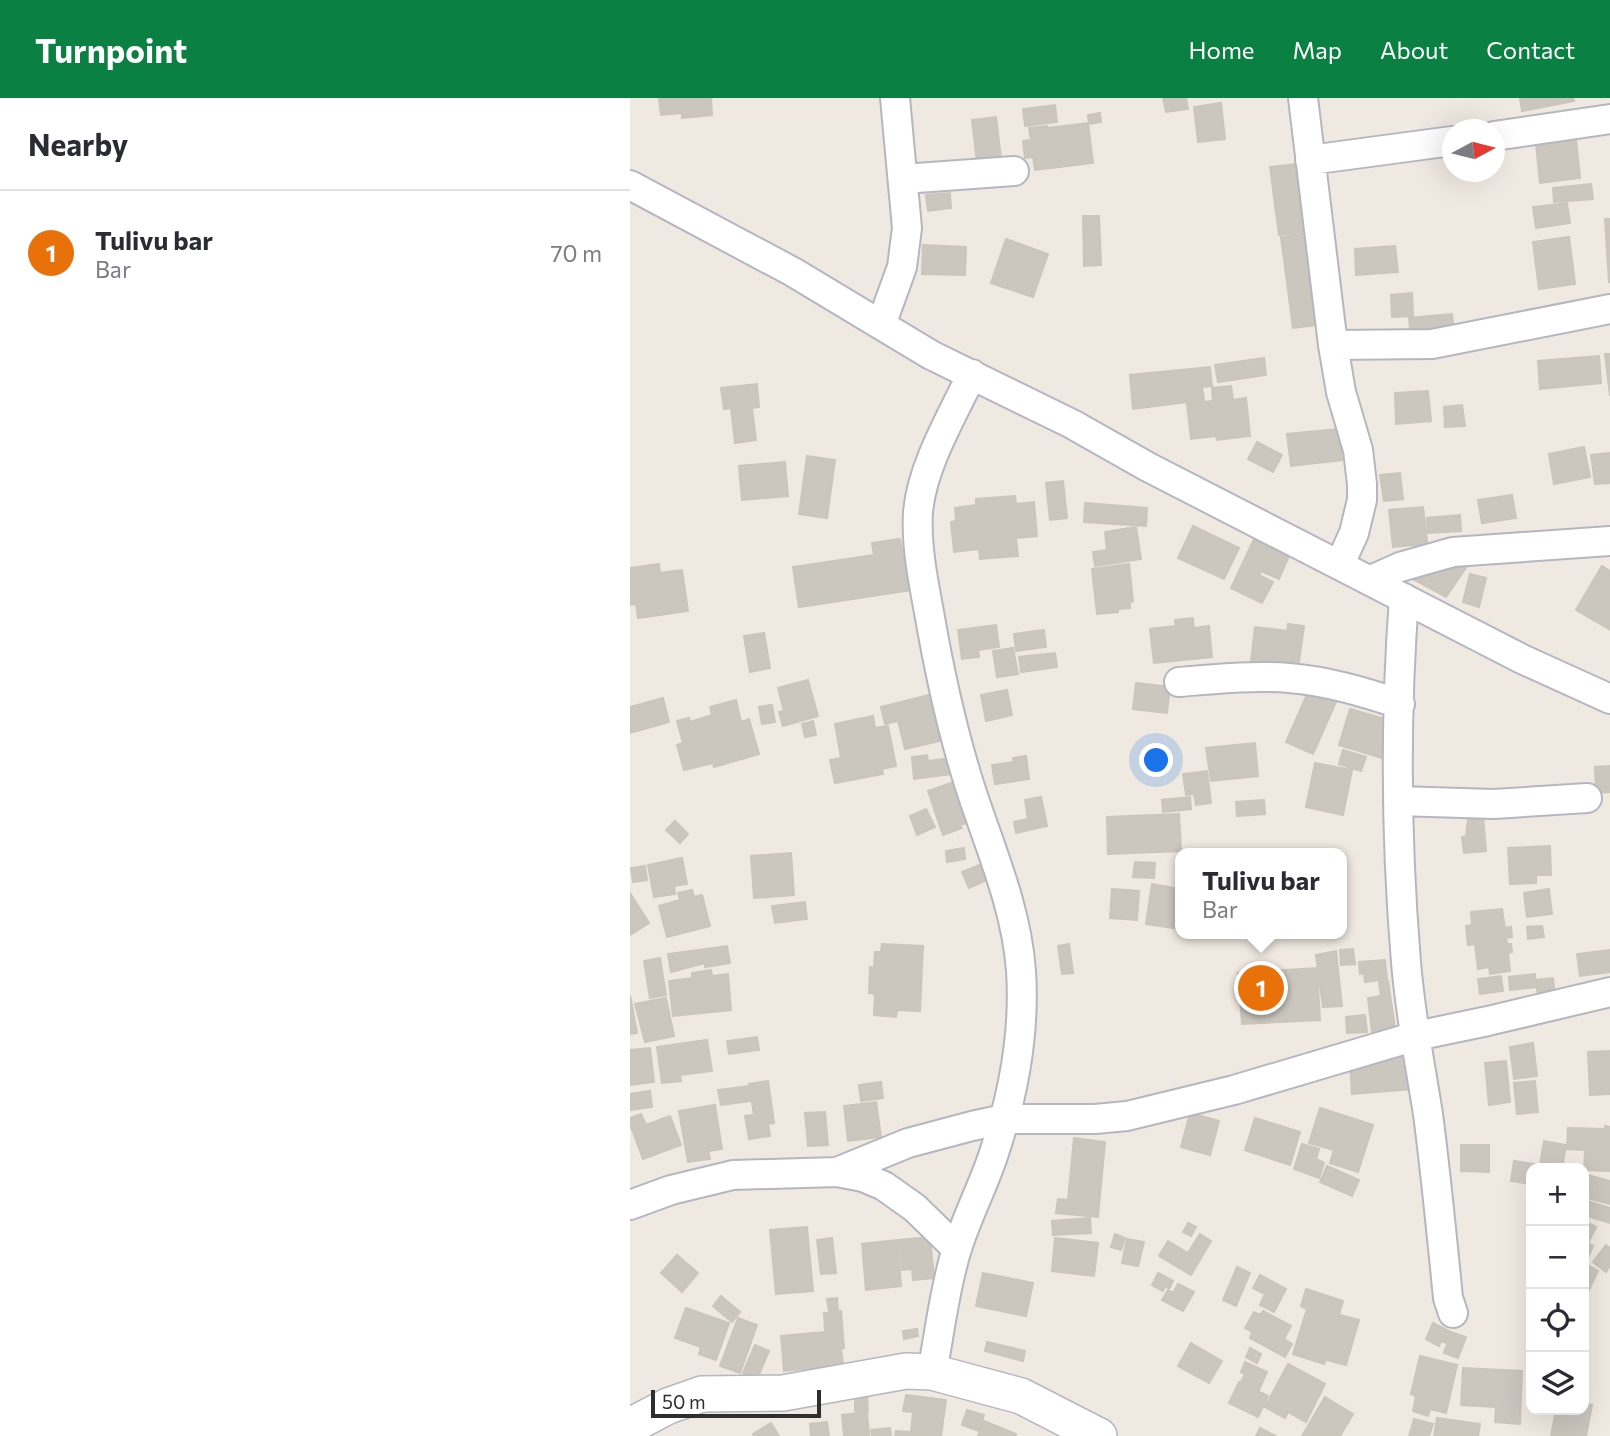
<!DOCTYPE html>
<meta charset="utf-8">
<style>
body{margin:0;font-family:Commissioner,sans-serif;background:#f2f2f3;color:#2b2b33}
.controls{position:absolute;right:21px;bottom:21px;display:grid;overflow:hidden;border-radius:14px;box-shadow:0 7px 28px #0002}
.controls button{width:63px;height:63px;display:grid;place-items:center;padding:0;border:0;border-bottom:2px solid #e1e1e2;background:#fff;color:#2b2b33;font:35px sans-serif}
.compass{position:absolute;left:812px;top:21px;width:63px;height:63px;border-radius:50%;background:#fff;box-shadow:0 7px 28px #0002;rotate:83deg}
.scale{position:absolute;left:21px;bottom:18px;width:170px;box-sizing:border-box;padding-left:7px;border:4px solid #2e2e2e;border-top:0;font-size:19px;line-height:24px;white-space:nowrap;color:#2e2e2e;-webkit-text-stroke:5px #fff;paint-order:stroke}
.you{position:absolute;left:527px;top:663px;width:24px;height:24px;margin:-18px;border:5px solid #fff;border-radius:50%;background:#1a73e8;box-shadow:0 0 0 10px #1a73e833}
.badge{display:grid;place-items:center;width:46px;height:46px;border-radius:50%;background:#0b8043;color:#fff;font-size:23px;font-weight:700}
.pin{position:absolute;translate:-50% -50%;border:4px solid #fff;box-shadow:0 2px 7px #0006}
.popup{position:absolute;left:545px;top:750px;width:172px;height:91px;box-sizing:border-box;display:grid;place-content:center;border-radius:14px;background:#fff;filter:drop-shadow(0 2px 5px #0005);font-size:23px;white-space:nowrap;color:#7c7c81}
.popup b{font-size:26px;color:#2b2b33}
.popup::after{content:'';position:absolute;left:50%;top:100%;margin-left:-14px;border:14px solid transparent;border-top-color:#fff}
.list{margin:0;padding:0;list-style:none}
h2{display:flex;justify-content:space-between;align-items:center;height:91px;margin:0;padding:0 28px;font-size:30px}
h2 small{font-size:23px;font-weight:400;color:#7c7c81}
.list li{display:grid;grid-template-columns:46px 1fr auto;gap:21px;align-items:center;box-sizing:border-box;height:126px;padding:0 28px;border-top:2px solid #e1e1e2}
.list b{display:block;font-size:26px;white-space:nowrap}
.list p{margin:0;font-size:23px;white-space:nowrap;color:#7c7c81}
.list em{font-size:23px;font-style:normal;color:#7c7c81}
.icon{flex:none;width:38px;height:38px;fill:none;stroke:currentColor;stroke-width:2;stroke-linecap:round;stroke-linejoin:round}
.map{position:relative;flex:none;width:980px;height:1338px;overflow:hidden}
header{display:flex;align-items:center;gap:42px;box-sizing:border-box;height:98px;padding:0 35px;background:#0b8043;color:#fff}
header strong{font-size:33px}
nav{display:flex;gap:38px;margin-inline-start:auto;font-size:24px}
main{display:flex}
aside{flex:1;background:#fff}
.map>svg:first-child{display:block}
</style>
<header>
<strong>Turnpoint</strong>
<nav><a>Home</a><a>Map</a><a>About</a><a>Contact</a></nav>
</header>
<main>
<aside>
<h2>Nearby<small></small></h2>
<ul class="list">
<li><span class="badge" style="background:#e8710a">1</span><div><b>Tulivu bar</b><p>Bar</p></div><em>70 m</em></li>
</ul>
</aside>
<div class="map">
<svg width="980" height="1338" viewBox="0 0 980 1338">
<rect width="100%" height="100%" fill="#efe9e1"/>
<path fill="#cbc7bf" stroke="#cbc5ba" stroke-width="2" d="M29 0H81L82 17 52 20V15L31 17Z
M533 0H556L558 11 536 14Z
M890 0H943L944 3 892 13Z
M591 5 595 41 568 44 564 9Z
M425 7 427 24 395 28 393 11Z
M470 15 471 24 459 26 458 17Z
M366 19 371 61 347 64 342 22Z
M458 25 463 65 405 72 403 59 395 60 393 43 401 42 399 30 417 28V30Z
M946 41 950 80 910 85 906 45Z
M675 65 684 132 649 137 640 69Z
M961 86 963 101 924 104 923 90Z
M320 95 321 110 298 113 296 97Z
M937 105 940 125 906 130 903 109Z
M453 118H469L471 167 454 168Z
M975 121H980V184H979Z
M685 134 697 226 663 230 651 139Z
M939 139 945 186 909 191 903 144Z
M376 141 418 156 403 199 361 185Z
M293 147 336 149 335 177 292 176Z
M765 148 768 174 726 177 725 151Z
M782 195 783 218 762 219 761 197Z
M822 216 824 237 781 241 779 220Z
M975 256H980V298Z
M969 258 971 285 910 291 908 263Z
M634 260 636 277 588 284 585 267Z
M580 269 582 288 572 289 574 302 503 311 500 277Z
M127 286 129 309 122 310 126 342 105 345 101 310 94 311 91 290Z
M601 288 603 302 616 300 620 338 587 342 586 338 561 341 557 306 583 303 582 290Z
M798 293 801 323 766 326 765 295Z
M832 307 835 328 815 329 814 309Z
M708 331 712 362 661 368 657 336Z
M627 344 652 357 643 374 618 361Z
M954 349 960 379 924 386 919 356Z
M980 355V385L965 386 961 357Z
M177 358 205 362 197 420 169 416Z
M155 364 158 398 112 402 109 368Z
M770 375 773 401 754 403 750 377Z
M433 383 437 420 420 422 416 385Z
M882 397 886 420 852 425 848 402Z
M385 398 386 406 404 404 407 438 386 440 388 458 350 461 349 451 324 454 321 424 326 423 325 410 346 407V401Z
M455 405 517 410 516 428 454 424Z
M793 409 798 452 783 454V447L763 449 759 412Z
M830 417 831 433 798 435 797 420Z
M563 428 609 450 594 481 548 460Z
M506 429 511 461 465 468 463 454 477 452 475 434Z
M270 441 272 453 283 451 289 491 169 509 163 469 244 457 242 445Z
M624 441 659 458 649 481 631 473 629 477 643 484 632 505 601 490Z
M840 464 816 499 781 480Z
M29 466 30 475 52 472 58 513 8 520 6 506 0 507V470Z
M499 466 503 503 500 504V510L488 511V514L467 516 462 471Z
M972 468 980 473 979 531 946 512Z
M840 476 856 480 849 509 833 504Z
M563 520 564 530 579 528 582 559 524 565 520 531 546 528 545 522Z
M658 526 674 528 668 570 621 563 625 529 657 533Z
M366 527 369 549 348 552 349 559 332 561 328 532Z
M414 532 416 549 386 553 384 536Z
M134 535 140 570 120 574 114 538Z
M383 550 388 576 367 579 363 553Z
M425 555 427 569 391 574 389 559Z
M178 582 188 618 153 628 149 614 154 613 148 590Z
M506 585 540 589 537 615 503 611Z
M377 592 382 617 356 623 351 597Z
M679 592 706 604 683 656 656 644Z
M307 595 318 641 275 651 268 623 255 626 251 609Z
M33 600 39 624 0 635V609Z
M106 602 111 624 119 621 129 656 84 669 83 665 54 672 47 647 53 645 47 623 59 620 60 624 82 617 80 609Z
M142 607 145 624 132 626 129 609Z
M720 611 765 624 755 661 709 647Z
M243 618 245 630 258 628 266 668 252 671 253 676 205 685 200 662 211 660 205 626Z
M183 623 186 637 175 639 172 626Z
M625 645 628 678 581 683 576 650Z
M713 652 736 659 731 673 709 666Z
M297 657 298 663 322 660 323 676 284 681 282 659Z
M396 658 399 681 365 686 362 667 384 664 383 660Z
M685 665 722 672 713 717 676 709Z
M980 668V694L966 695 965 669Z
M577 673 581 705 566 707 564 696 556 697 553 676Z
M332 681 346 722 330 727 332 730 313 737 298 693Z
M411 699 417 728 386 735 384 724 398 721 395 702Z
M560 699 561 711 533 714 532 702Z
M634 702 635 716 607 718 606 704Z
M296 711 305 729 287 737 280 718Z
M549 716 551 753 478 756 477 719Z
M853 719 856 753 834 755 832 739H836L838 720Z
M45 723 58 736 50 745 36 732Z
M920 748 921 777H906V785L880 786 878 750Z
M334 750 335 761 317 764 316 753Z
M161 755 164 797 124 800 121 758Z
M52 760 57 786 44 788 45 796 24 799 18 767Z
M361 762 368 777 339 790 332 774Z
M505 764 525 765 524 780 503 779Z
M15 768 17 782 3 784 1 770Z
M522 786 550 791V831L516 826Z
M482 791 509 793 507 822 480 820Z
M919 791 922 816 897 819 894 795Z
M62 792 64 799 72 797 80 828 37 839 29 808 50 802 48 795Z
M0 795 19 825 0 837Z
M175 804 177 821 145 825 142 808Z
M872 811 875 830 881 829 882 839 876 840 877 846H881L882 854 878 855 880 873 860 876 859 869 848 871 845 846 838 847 836 828 842 827 841 814Z
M912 828 914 839 898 841 897 829Z
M252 846 293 848 290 913 267 912 266 919 244 917 245 896 239 895 240 869 244 870 245 854H251Z
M439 846 443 875 432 876 428 848Z
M97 848 100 865 75 869V865L41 874 38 856Z
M723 851 725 866 711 867 710 852Z
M980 852V874L950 878 947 856Z
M706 853 712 908 693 909 686 857Z
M30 860 36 897 20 900 14 863Z
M755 862 757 881 735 884 734 875 730 876 729 864Z
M687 870 690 922 612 926 608 875Z
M81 872 82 878 98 876 101 912 43 918 39 883 62 880V875Z
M905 876 906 889 880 892 879 879Z
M871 878 873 893 850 896 848 881Z
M923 880 925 897 908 899 906 882Z
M758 883 765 930 742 934 738 900 751 898 749 884Z
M0 897 7 935 0 936Z
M36 900 44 938 15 944 5 906Z
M735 917 737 934 717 935 716 919Z
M127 939 129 952 99 956 97 943Z
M77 942 82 973 50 977 51 983 32 985 27 949Z
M903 945 907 978 884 981 880 949Z
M20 950 24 984 0 987V952Z
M980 953V996L960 997 958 954Z
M781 954 783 991 722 996 720 964Z
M876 963 880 1004 859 1007 855 965Z
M138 983 144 1025 138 1026 140 1038 119 1041 115 1018 124 1017 119 986Z
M905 983 908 1014 887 1016 884 985Z
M251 984 253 1000 231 1003 229 987Z
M118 988 121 1003 91 1007 88 992Z
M20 993 22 1009 0 1012V996Z
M246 1004 251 1039 218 1043 214 1008Z
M85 1007 92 1051 78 1053 80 1061 58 1064 49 1013Z
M690 1010 743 1027 728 1074 700 1065 704 1052 679 1045Z
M195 1014 198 1047 178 1048 175 1015Z
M560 1015 589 1023 580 1057 551 1049Z
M11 1016 16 1027 40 1018 51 1047 13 1061 0 1026V1020Z
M625 1020 670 1034 660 1067 615 1052Z
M975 1028 980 1029V1073L954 1072 955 1052 937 1051 938 1030 975 1031Z
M444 1040 475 1044 468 1119 426 1115 428 1101 438 1102Z
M914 1043 936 1047 932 1070H901V1086L881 1083 884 1063 910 1067Z
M672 1046 689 1051 686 1061 694 1065 689 1080 664 1071Z
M831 1047H859V1074L831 1073Z
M697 1068 729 1082 722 1098 690 1084Z
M954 1076 980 1083V1106L954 1099Z
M954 1102 980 1110V1125L954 1117Z
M460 1120 461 1135 423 1137 422 1123Z
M954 1123 966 1129 958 1145 963 1148 957 1162 954 1161Z
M558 1125 566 1129 561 1138 553 1134Z
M177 1129 183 1193 146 1196 140 1132Z
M485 1136 495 1140 491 1152 481 1149Z
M570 1136 581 1143 561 1177 529 1158 538 1143 558 1155Z
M300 1139 304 1180 283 1182 282 1171 272 1172 269 1142Z
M202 1140 206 1175 191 1176 187 1142Z
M425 1140 468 1145 464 1178 422 1173Z
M497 1141 514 1144 508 1168 492 1165Z
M267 1142 271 1188 236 1192 232 1146Z
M976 1147 980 1150V1168L976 1174 963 1164Z
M47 1157 68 1175 52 1194 31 1175Z
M954 1165 968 1173 954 1202Z
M607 1169 620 1175 606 1208 593 1202Z
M353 1175 403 1185 396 1218 346 1208Z
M528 1175 543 1183 539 1191 535 1188 533 1193 522 1187Z
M630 1177 656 1191 644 1214 630 1207 635 1196 623 1190Z
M548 1186 564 1194 553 1213 532 1202 538 1192 543 1195Z
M676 1191 713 1203 694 1266 663 1256 677 1211 671 1208Z
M91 1198 110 1214 102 1224 83 1208Z
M207 1200 208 1212 199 1213 197 1201Z
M56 1210 99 1225 86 1262 69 1256 71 1249 45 1240Z
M211 1213 214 1250H211L213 1267 154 1273 151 1238 195 1234 194 1215Z
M633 1213 661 1228 654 1241 662 1246 655 1259 620 1240 622 1234 615 1230 624 1214 630 1217Z
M710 1217 729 1222 716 1267 697 1262Z
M108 1220 127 1227 110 1275 90 1268Z
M803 1225 821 1234 816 1245 811 1243 809 1248 796 1241Z
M287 1231 288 1238 274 1241 273 1233Z
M821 1234 836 1239 828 1260 814 1255Z
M357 1244 395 1253 393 1263 355 1253Z
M561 1245 592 1263 579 1285 548 1268Z
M125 1247 139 1253 127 1281 113 1275Z
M620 1250 631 1256 627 1265 616 1259Z
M790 1258 827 1267 816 1315 800 1311 798 1318 783 1313 786 1298 781 1296Z
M615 1264 637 1274 629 1292 611 1284 615 1276 611 1274Z
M658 1266 695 1286 676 1324 658 1314 655 1320 635 1309Z
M833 1270 892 1273 890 1326 865 1324 866 1309 831 1307Z
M609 1284 638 1298 628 1319 599 1305Z
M225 1296H237L238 1313H225Z
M276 1297 316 1302 311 1338H265L266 1333 281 1334 283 1314 273 1313Z
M695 1299 723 1316 710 1338H672Z
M954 1305 962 1307 956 1338H921L926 1312H923H954Z
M337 1312 354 1317 349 1333 332 1327Z
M237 1314 239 1338H214L212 1317Z
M807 1320 850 1326 848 1338H804Z
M784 1321 803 1326 799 1338H779Z
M354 1323 386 1336 385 1338H348Z
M197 1324 199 1338H181L180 1326Z
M141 1325 149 1338H124L123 1336Z
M260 1330 261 1338H242L241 1332Z
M630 1330 646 1338H626Z"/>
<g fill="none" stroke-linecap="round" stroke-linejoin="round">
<defs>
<path id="minor" d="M673 0 703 247 711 294 728 352 732 386V402L724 435 710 466
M864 38 980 21
M680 62 822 43
M273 81 384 73
M0 87 163 174 301 257 442 326 518 369 892 561 980 601
M251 227 272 169 277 130 265 0
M703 247 802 246 980 211
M741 482 770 469 823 454 980 443
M774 500C765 620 766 744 776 864 780 915 790 966 798 1016 806 1077 812 1139 818 1200L823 1215
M549 584C585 581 622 577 659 580 697 583 734 594 770 606
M768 703 864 706 957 700
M207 1074 278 1045 342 1028 374 1021H465L497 1018 604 992 786 938 858 923 980 894
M0 1107 41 1092 103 1077 207 1074 233 1079 254 1088 285 1110 327 1151
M302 1274C310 1234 314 1193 326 1154 336 1120 353 1089 364 1055 383 998 395 933 391 873 387 815 364 759 345 704 324 642 310 578 299 514 293 482 286 447 288 414 292 368 322 318 342 276"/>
<path id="tertiary" d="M0 1328 38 1308 72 1296 153 1295 276 1273 302 1274 391 1298 469 1338"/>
</defs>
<use href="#minor" stroke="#b4b7c1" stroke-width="32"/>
<use href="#tertiary" stroke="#b4b7c1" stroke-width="38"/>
<use href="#minor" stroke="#fff" stroke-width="28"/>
<use href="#tertiary" stroke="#fff" stroke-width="35"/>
</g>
</svg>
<div class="controls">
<button>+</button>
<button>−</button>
<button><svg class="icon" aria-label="locate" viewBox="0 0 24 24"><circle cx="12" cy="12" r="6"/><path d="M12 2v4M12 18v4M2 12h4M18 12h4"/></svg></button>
<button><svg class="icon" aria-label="layers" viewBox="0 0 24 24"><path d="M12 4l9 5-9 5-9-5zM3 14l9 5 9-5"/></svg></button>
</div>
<svg class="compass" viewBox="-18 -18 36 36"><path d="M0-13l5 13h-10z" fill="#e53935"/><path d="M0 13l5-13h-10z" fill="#7c7c81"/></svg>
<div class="scale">50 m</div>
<div class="you"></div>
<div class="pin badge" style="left:631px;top:890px;background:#e8710a">1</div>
<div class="popup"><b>Tulivu bar</b>Bar</div>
</div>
</main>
